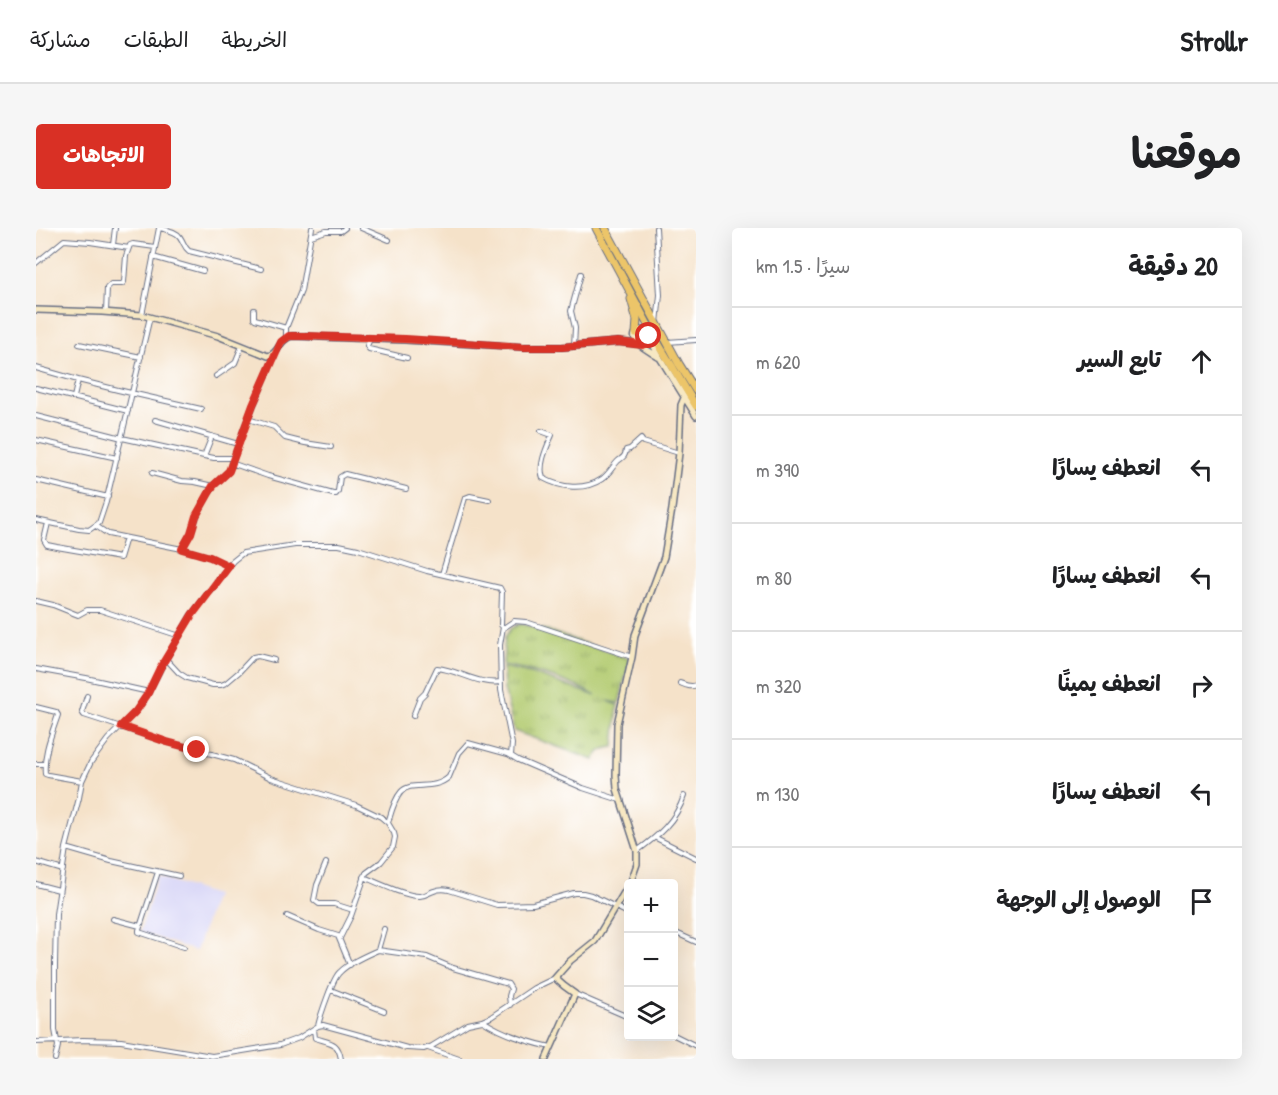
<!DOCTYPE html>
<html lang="ar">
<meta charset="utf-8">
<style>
body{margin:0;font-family:"Patrick Hand","Playpen Sans Arabic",sans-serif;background:#f6f6f6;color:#202124;direction:rtl}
.controls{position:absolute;right:18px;bottom:18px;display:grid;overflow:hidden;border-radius:6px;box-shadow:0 6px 24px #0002}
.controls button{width:54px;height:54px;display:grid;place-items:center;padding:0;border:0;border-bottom:2px solid #e0e0e0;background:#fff;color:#202124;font:30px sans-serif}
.stop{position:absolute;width:18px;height:18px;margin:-14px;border:4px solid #d93025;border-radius:50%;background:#fff}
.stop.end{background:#d93025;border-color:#fff;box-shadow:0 2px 6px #0008}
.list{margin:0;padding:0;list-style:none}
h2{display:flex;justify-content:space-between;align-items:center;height:78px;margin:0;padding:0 24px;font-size:26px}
h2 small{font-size:20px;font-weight:400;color:#757577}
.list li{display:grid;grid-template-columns:39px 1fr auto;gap:18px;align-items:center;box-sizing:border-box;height:108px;padding:0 24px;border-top:2px solid #e0e0e0}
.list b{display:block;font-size:22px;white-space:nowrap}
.list em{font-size:20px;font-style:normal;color:#757577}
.icon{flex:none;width:33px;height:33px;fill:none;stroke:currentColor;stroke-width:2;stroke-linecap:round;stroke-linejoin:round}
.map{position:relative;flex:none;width:660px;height:831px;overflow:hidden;direction:ltr;border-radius:6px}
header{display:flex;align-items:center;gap:36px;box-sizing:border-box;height:84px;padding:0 30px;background:#fff;border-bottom:2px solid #e0e0e0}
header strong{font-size:28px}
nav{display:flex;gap:33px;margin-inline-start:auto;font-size:21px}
.intro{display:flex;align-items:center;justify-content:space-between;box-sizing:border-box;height:144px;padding:0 36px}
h1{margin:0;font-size:42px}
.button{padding:15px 27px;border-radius:6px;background:#d93025;color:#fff;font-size:21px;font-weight:700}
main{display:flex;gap:36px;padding:0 36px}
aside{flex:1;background:#fff;border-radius:6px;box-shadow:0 6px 24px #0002}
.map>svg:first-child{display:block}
</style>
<header>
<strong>Strollr</strong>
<nav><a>الخريطة</a><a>الطبقات</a><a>مشاركة</a></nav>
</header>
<div class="intro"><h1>موقعنا</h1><a class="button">الاتجاهات</a></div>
<main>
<aside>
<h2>20 دقيقة<small>سيرًا · 1.5 km</small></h2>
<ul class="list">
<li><svg class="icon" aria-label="ahead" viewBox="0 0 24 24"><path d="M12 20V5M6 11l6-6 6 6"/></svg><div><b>تابع السير</b></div><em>620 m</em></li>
<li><svg class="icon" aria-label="left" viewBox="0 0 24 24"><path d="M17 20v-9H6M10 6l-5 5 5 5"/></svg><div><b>انعطف يسارًا</b></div><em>390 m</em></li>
<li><svg class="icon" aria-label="left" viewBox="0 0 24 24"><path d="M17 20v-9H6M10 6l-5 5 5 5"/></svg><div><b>انعطف يسارًا</b></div><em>80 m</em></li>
<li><svg class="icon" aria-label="right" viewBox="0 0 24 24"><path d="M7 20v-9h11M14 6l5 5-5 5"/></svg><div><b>انعطف يمينًا</b></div><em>320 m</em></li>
<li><svg class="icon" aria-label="left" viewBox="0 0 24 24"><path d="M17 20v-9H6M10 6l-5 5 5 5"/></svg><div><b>انعطف يسارًا</b></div><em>130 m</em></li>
<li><svg class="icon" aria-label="arrive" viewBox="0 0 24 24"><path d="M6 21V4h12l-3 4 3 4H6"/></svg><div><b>الوصول إلى الوجهة</b></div></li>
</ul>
</aside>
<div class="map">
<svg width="660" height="831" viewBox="0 0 660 831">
<defs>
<pattern id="grass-tufts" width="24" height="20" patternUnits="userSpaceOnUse" patternTransform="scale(1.5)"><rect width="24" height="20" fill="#b2cb70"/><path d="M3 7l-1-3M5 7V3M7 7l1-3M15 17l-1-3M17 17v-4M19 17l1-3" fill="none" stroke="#90a55f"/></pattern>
</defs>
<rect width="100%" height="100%" fill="#fff"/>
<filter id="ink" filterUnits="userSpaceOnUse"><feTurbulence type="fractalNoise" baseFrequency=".0167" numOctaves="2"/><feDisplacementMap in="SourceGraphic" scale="12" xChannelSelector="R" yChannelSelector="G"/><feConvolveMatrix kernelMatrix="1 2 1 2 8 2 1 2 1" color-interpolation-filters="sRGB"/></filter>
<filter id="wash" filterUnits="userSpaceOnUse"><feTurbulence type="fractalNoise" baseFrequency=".008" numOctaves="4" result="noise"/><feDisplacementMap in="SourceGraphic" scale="24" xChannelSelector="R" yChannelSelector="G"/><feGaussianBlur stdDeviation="1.35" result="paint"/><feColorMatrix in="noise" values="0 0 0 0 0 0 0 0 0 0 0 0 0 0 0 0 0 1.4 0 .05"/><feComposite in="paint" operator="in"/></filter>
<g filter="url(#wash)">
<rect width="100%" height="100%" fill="#f5e2c9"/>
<path fill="#d9d7f7" d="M122 648 179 667 160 723 104 704Z"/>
<path fill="url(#grass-tufts)" stroke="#667d67" stroke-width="1.5" d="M484 396 510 402 594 431 583 475 572 473 582 477 578 519C568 520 563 522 558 532L478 503 468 461 467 439 495 445 560 468C532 452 499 443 467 437L469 409 475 400Z"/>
</g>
<g filter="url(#ink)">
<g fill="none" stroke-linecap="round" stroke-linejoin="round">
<defs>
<path id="street" d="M124 0C131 2 140 3 144 9 148 15 148 19 153 23L225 41
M325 0 353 12
M620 0 624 67 621 95
M275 8 290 3H305L309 0
M77 17 79 0
M117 29 167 43
M0 35 28 12 54 14 93 20
M218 82V90L219 91 250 100
M70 84 71 60 75 56H86L88 54 90 28 94 17 97 16 119 19
M106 87 123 0
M250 110V100L265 63 276 0
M334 111 331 118 333 121 371 130
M631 114 660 112
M43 116 105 129
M538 118 539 100 535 83 545 46
M0 140 42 152 38 169
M180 148 199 135 206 118
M42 152 82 162 165 181
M0 160 92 183
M0 188 86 210 168 228 178 230H197
M212 191 238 199 249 210 269 215 295 219
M119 192 202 216
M505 203 516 207C511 219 502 237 507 250 525 260 548 263 566 251 574 245 576 239 582 233 587 229 589 229 590 222L594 221 605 211 607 214 643 225
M0 212 81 230
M168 228 176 208
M195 235 232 248 297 266H300L302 263 304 249 309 246 370 261
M116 245 146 253 159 254 177 258
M0 252 72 269
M0 292 43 301 53 302 63 295 70 274 114 89
M12 295 8 312 11 317 21 319 84 330 90 310
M60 298 72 306 146 321 174 329 193 338
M146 321 155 305 162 285 177 258 193 243 208 200 234 139 239 126
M406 346 429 270 434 268 453 272
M0 373 17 377 42 387 51 382H64L144 408
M467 399 464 417 465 462 476 516 475 527
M130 431 143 445 151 450 177 457H185L190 455 203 444 217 429 222 428 238 432
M0 441 50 450 113 464
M644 455C649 457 655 460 660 457
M51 468 46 484 48 487 131 514 198 532 235 550 320 577 345 589 352 595 358 605 359 609 357 619 345 634 330 645 315 688 304 710
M0 479 20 484 22 487C16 505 7 526 9 546L12 547 46 553
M377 488 384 470 389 465 401 440C423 442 441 457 465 454
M0 536H9
M352 595C355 585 358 572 365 564 375 552 397 564 413 549L423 525 432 515 472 526 482 532 547 560 584 572
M620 610 660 630
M30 620 75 633 143 648
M601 623C622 608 640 593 648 568
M0 634 27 642
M290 635 281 657 278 672 283 676H298L317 682
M122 644 103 702V704L148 719
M328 649C342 655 371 669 384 668 390 668 393 664 398 663 403 661 408 661 413 662L461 677 497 676 538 665H547L555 667 592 685
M0 656 23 662
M251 688 283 702 302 708 314 737
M77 691 104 698
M638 704 660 714
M342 722 391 729 417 740 472 756 475 761 473 768 474 777
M295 762 348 783
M539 766 592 789
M447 793C467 806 492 814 515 819
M282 798C284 789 297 749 304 744 314 734 329 728 342 722L348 701
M278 801 279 810C294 815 302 813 305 831
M638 807 660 818
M0 814 47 812 85 813 176 828 244 817 263 810 282 798 287 797 371 820 388 821 396 818 432 796 446 793 455 789 498 760 519 750
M392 820 423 831
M19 831 22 818 19 802V737L20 686 30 620 43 570 46 553 55 534 72 511 100 483 111 467 125 440 155 387 197 333 207 325 259 317H303L322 321 391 343 464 360 466 364 465 397 467 399H469L478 393 490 394 596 429"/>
<path id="secondary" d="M0 82 66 84 106 87 182 108 232 128C244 125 242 112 256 108L369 112 488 119H526L582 114 603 116
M613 109 624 130 660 188
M604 117 610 115 613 110 612 106 607 102C603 102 601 102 599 106 595 115 616 124 622 129
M594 656 601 636V623L581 561 580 547 581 496 596 429 599 407 628 329 636 281 643 225 645 177 648 170
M510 831 539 766 528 758 519 750 534 733 559 713 592 658"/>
<path id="highway" d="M560 0 619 110 660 178
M569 0 643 136 660 163
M595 71 601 92 600 105"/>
</defs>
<use href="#street" stroke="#676e83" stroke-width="6"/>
<use href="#secondary" stroke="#676e83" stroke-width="8"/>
<use href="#highway" stroke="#676e83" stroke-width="9"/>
<use href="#street" stroke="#fff" stroke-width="4"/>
<use href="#secondary" stroke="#f7e8c3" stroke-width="5"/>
<use href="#highway" stroke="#ecc569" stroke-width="7"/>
</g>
</g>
<g fill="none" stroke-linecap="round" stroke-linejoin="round" filter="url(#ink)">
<path stroke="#d93025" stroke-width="8" d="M161 522 131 514 85 498 100 483 111 467 124 440 156 387 193 338 174 329 146 321 155 305 160 288 177 258 193 243 217 177 245 114 253 108H269L369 111 488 119H526L582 114 606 117 611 114 613 108"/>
</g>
</svg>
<div class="controls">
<button>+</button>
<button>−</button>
<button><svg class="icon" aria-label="layers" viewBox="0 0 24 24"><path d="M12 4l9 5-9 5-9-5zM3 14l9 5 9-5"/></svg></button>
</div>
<div class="stop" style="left:613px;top:108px"></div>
<div class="stop end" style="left:161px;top:522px"></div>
</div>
</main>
